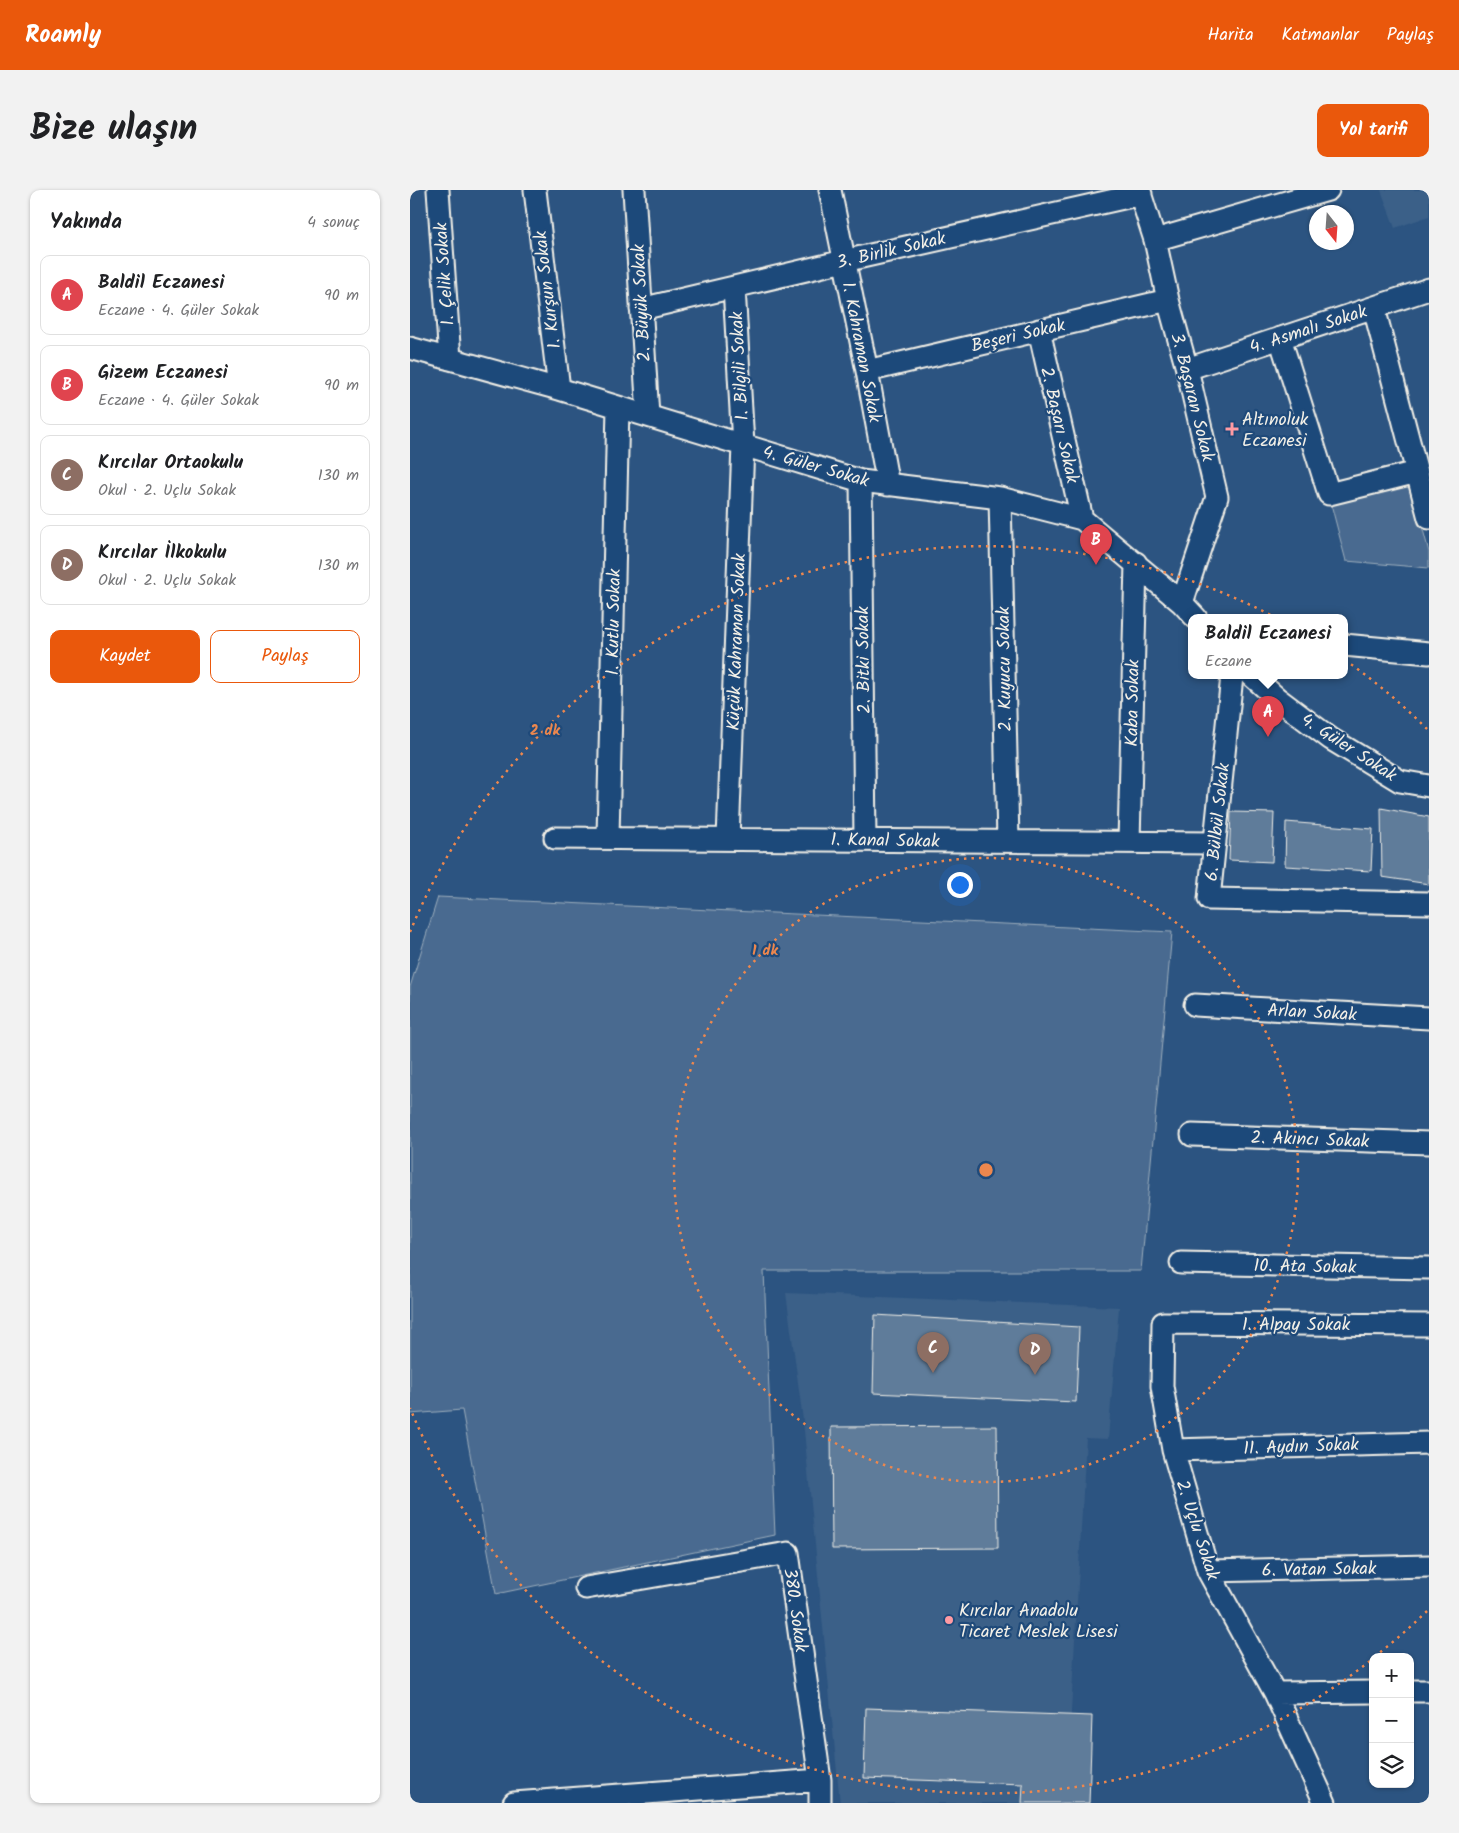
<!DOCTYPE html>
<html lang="tr">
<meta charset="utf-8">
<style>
body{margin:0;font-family:Kalam,sans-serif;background:#f2f2f2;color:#202124}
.controls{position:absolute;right:15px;bottom:15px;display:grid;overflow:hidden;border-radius:10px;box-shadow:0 1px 4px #0004}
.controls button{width:45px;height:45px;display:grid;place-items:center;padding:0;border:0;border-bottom:1px solid #e0e0e0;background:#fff;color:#202124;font:25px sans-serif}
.compass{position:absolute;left:899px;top:15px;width:45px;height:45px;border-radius:50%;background:#fff;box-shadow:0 1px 4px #0004;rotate:163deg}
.you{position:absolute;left:549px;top:694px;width:18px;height:18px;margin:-12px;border:4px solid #fff;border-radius:50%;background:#1a73e8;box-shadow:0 0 0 8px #1a73e833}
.badge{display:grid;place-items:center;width:32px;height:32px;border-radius:50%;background:#ea580c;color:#fff;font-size:16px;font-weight:700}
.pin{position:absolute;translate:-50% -41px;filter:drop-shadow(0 1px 2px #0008)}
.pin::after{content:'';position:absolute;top:26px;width:18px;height:15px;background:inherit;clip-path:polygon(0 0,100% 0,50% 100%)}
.popup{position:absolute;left:778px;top:424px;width:160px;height:65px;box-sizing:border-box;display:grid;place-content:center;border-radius:10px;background:#fff;filter:drop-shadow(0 1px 4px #0005);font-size:16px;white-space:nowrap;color:#757577}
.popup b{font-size:19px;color:#202124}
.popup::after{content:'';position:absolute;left:50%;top:100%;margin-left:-10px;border:10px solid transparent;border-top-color:#fff}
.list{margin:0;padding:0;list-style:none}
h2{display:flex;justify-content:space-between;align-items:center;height:65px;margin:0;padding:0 20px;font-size:21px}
h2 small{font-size:16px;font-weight:400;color:#757577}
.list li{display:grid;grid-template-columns:32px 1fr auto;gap:15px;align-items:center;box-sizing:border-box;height:80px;margin:0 10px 10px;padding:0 10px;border:1px solid #e0e0e0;border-radius:10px}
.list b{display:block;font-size:19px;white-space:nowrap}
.list p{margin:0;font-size:16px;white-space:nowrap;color:#757577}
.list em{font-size:16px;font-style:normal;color:#757577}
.actions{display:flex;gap:10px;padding:15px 20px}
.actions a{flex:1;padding:11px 0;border:1px solid #ea580c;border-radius:10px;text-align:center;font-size:18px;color:#ea580c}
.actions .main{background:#ea580c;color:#fff}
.icon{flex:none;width:28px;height:28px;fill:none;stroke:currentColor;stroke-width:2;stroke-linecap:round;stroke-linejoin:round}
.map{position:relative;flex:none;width:1019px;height:1613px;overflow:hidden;border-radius:10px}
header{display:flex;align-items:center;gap:30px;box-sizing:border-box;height:70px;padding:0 25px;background:#ea580c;color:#fff}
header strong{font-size:24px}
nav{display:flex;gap:28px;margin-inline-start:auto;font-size:18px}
.intro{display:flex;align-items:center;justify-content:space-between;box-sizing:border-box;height:120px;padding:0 30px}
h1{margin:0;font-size:35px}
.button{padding:12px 22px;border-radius:10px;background:#ea580c;color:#fff;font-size:18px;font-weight:700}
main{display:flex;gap:30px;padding:0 30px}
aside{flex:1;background:#fff;border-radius:10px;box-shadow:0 1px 4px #0004}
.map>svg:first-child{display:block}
</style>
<header>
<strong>Roamly</strong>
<nav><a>Harita</a><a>Katmanlar</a><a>Paylaş</a></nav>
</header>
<div class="intro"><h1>Bize ulaşın</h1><a class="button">Yol tarifi</a></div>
<main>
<aside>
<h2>Yakında<small>4 sonuç</small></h2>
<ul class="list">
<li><span class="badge" style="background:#e0444e">A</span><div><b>Baldil Eczanesi</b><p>Eczane · 4. Güler Sokak</p></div><em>90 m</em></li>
<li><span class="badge" style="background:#e0444e">B</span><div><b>Gizem Eczanesi</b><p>Eczane · 4. Güler Sokak</p></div><em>90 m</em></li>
<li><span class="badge" style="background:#8d6e63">C</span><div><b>Kırcılar Ortaokulu</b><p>Okul · 2. Uçlu Sokak</p></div><em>130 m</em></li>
<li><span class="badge" style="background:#8d6e63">D</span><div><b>Kırcılar İlkokulu</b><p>Okul · 2. Uçlu Sokak</p></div><em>130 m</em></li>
</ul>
<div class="actions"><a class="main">Kaydet</a><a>Paylaş</a></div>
</aside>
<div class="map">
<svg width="1019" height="1613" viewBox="0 0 1019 1613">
<rect width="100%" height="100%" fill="#2c5481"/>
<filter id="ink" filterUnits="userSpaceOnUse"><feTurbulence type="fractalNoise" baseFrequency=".02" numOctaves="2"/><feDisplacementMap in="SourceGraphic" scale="10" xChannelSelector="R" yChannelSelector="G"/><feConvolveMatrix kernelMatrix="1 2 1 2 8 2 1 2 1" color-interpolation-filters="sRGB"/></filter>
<g filter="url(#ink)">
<path fill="#3b6088" d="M971 0H1019V26L985 38Z
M376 1103 709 1117 698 1249 676 1248 656 1613H430L393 1230Z"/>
<path fill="#496b90" stroke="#9eaebc" d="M1001 295 1019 362V378L936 371 921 314Z
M28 707 762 742 731 1081H354L365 1345 86 1404 52 1220 0 1224V797Z"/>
<path fill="#5e7b9a" stroke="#f4f1e8" d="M971 618 1019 627V694L972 687Z
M821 622 864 623 862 672 819 670Z
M876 632 963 639 961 681 875 676Z
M465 1125 669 1137 666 1212 463 1203Z
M587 1236 588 1358 422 1359 421 1237Z
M456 1518 682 1526 679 1613H612L613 1594 454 1588Z"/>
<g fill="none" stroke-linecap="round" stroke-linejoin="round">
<defs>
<path id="minor" d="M28 0 40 169
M125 0 149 199
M224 0 238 226
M420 0 457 181 478 295
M729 0 745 50 758 110 777 179 807 307 772 413
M745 50 918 0
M964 118 1019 328
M231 119 434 71 731 4
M629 140 672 329
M870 148 919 304 1007 282
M0 158 149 199 451 291 590 308 672 329 772 413 786 428
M777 179 1019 99
M457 181 758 110
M451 291 455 650
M590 308 598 651
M934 455 1019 463
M822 486 799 709 1019 713
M842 486 868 509 921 549 990 591 1019 596
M198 647 208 217
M145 648 805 653
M318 649 333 255 324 97
M719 652 726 373
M785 815 1019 828
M782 945 1019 953
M771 1073 1019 1078
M763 1260 1019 1253
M798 1381 1019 1376
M176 1398 378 1363 410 1590V1613
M1000 1501H1019
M865 1503 963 1502
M104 1613 410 1590
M915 1613 865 1503 798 1381 763 1260 752 1196 753 1133 1019 1135"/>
</defs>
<use href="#minor" stroke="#f4f1e8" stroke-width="25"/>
<use href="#minor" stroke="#1f4a7a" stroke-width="21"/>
</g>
</g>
<g fill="none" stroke="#ec874e" stroke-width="2.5" stroke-dasharray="2.5 5">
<circle cx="576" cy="980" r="312"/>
<path d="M1017 1421A623 623 0 0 1 968 1464M960 1471A623 623 0 0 1 0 1218M0 742A623 623 0 0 1 1017 539"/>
</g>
<g fill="#ff9aa2" stroke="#1f4a7a" stroke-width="2">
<path d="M819.5 231.5h5v5h5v5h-5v5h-5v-5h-5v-5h5z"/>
<circle cx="539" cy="1430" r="5"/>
</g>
<g text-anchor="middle" stroke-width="4.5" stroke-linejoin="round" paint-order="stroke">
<g font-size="18" fill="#f4f1e8" stroke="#1f4a7a">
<text transform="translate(481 60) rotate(-13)" y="6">3. Birlik Sokak</text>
<text transform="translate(34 84) rotate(-94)" y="6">1. Çelik Sokak</text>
<text transform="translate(137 100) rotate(-97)" y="6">1. Kurşun Sokak</text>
<text transform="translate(231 113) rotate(-93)" y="6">2. Büyük Sokak</text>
<text transform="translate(898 139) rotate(-18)" y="6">4. Asmalı Sokak</text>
<text transform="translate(608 145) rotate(-13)" y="6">Beşeri Sokak</text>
<text transform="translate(452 162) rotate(79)" y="6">1. Kahraman Sokak</text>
<text transform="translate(329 176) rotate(-93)" y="6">1. Bilgili Sokak</text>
<text transform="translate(783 207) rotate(76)" y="6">3. Başaran Sokak</text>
<text transform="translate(650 235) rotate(77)" y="6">2. Başarı Sokak</text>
<text transform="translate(406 276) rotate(16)" y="6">4. Güler Sokak</text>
<text transform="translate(203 432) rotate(-89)" y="6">1. Kutlu Sokak</text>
<text transform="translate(326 452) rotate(-88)" y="6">Küçük Kahraman Sokak</text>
<text transform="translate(453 470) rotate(-91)" y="6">2. Bitki Sokak</text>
<text transform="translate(594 479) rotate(-91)" y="6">2. Kuyucu Sokak</text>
<text transform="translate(722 513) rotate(-89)" y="6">Kaba Sokak</text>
<text transform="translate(939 557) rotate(33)" y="6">4. Güler Sokak</text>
<text transform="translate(807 632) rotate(-84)" y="6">6. Bülbül Sokak</text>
<text transform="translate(475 650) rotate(1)" y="6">1. Kanal Sokak</text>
<text transform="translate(902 822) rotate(3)" y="6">Arlan Sokak</text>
<text transform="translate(900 949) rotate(2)" y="6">2. Akıncı Sokak</text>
<text transform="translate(895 1076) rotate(1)" y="6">10. Ata Sokak</text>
<text x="886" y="1140">1. Alpay Sokak</text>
<text transform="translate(891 1256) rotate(-2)" y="6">11. Aydın Sokak</text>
<text transform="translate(788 1340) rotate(72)" y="6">2. Uçlu Sokak</text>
<text transform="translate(909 1379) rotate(-1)" y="6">6. Vatan Sokak</text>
<text transform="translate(386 1420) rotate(82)" y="6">380. Sokak</text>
</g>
<g font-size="18" fill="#f4f1e8" stroke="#1f4a7a" text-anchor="start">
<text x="832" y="235">Altınoluk<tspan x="832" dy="21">Eczanesi</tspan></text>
<text x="549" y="1426">Kırcılar Anadolu<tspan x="549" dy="21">Ticaret Meslek Lisesi</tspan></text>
</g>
</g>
<circle cx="576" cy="980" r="8" fill="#ec874e" stroke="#1f4a7a" stroke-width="2.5"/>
<g font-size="15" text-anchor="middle" font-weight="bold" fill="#ec874e" stroke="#1f4a7a" stroke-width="4.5" stroke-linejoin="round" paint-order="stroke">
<text x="135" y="545">2 dk</text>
<text x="355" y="765">1 dk</text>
</g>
</svg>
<div class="controls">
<button>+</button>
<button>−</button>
<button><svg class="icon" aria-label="layers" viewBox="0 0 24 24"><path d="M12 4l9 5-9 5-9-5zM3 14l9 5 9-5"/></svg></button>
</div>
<svg class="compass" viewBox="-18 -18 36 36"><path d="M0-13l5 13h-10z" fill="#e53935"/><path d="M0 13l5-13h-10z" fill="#757577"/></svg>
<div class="you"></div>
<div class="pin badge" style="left:858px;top:547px;background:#e0444e">A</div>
<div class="popup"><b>Baldil Eczanesi</b>Eczane</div>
<div class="pin badge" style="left:686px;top:375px;background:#e0444e">B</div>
<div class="pin badge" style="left:523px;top:1183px;background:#8d6e63">C</div>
<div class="pin badge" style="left:625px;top:1185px;background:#8d6e63">D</div>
</div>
</main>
